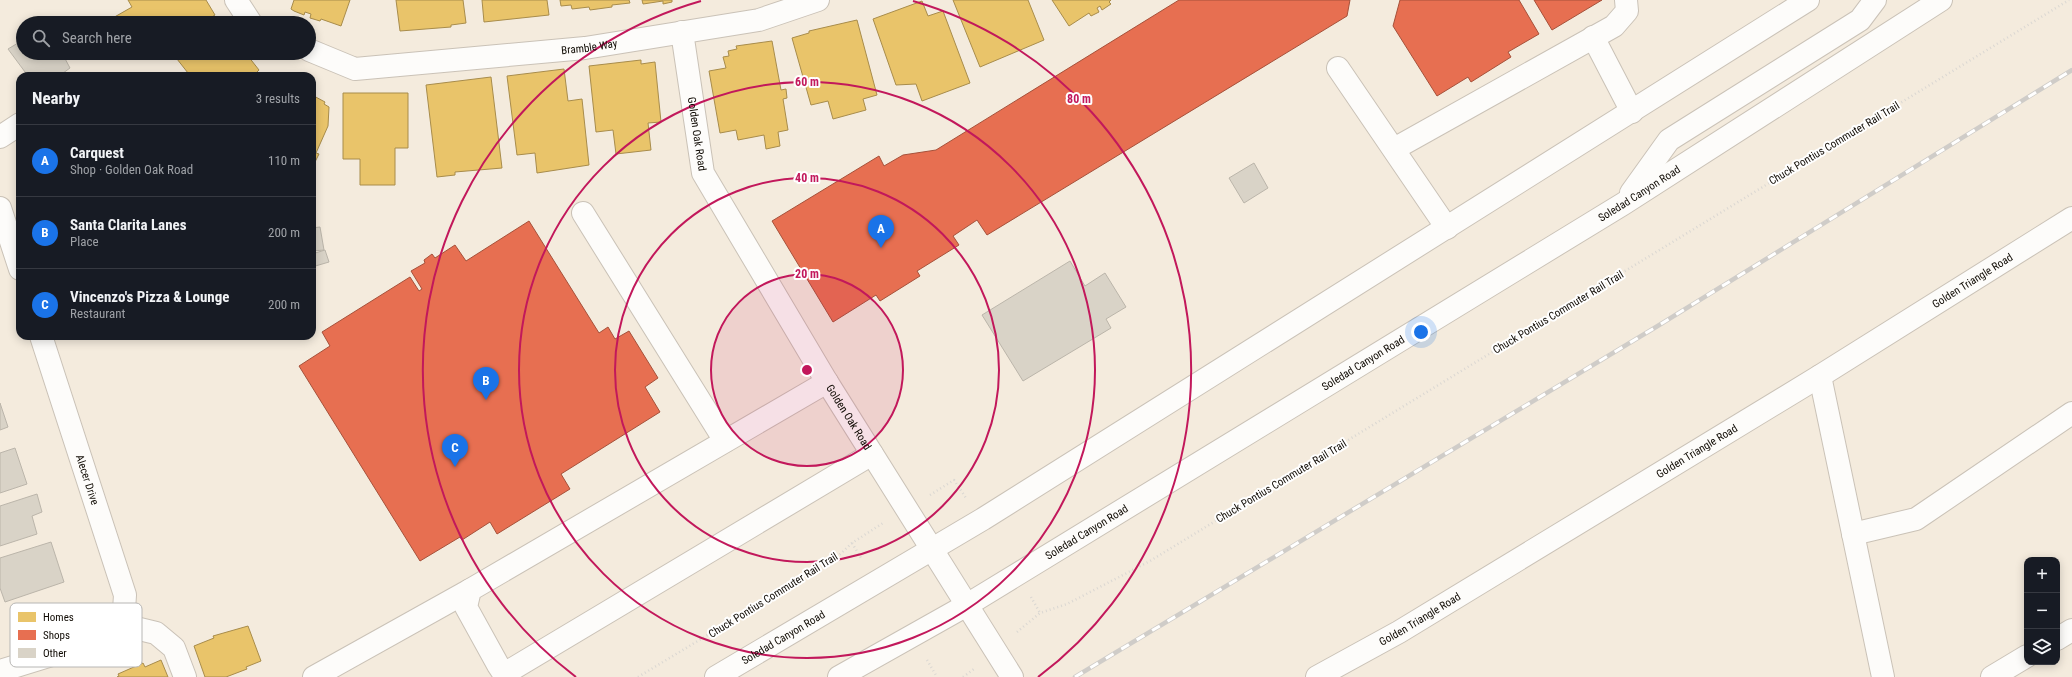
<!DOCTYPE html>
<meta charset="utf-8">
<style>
body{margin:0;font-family:"Roboto Condensed",sans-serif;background:#20242c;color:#f1f3f6}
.controls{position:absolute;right:12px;bottom:12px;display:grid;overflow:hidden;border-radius:8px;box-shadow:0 2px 10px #0003}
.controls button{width:36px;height:36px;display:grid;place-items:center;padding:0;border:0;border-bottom:1px solid #363941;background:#171b24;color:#f1f3f6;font:20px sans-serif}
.you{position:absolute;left:1421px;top:332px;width:14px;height:14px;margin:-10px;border:3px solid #fff;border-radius:50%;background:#1a73e8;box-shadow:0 0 0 6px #1a73e833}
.badge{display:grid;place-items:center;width:26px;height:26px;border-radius:50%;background:#1a73e8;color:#fff;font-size:13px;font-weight:700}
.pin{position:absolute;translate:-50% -33px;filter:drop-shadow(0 1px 2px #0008)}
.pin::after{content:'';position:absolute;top:21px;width:14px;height:12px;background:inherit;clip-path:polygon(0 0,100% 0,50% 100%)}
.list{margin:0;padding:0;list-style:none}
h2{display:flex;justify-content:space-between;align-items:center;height:52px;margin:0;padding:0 16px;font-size:17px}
h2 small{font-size:13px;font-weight:400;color:#9ea1a6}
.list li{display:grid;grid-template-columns:26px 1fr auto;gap:12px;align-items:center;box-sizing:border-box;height:72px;padding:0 16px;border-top:1px solid #363941}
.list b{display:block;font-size:15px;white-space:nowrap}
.list p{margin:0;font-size:13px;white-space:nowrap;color:#9ea1a6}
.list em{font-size:13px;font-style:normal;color:#9ea1a6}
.icon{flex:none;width:22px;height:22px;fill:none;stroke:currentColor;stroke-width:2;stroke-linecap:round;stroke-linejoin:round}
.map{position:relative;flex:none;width:2072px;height:677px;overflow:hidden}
.search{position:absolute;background:#171b24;box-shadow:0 2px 10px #0003;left:16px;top:16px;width:300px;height:44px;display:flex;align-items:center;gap:10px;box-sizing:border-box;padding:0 14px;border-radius:22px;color:#9ea1a6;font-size:15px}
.panel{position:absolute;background:#171b24;box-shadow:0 2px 10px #0003;left:16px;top:72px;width:300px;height:268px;border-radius:12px}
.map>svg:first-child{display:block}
</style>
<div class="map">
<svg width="2072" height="677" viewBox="0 0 2072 677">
<rect width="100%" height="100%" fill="#f4ebdd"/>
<path fill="#e9c46a" stroke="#a88c4b" d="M128 0H206L215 15 202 23H114L111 19 132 7Z
M294 0H350L341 26 321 19 320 21 310 18 311 14 305 12 304 15 294 11 291 9Z
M396 0H463L466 23 451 25V27L400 31Z
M482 0H547L549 15 484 22Z
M560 0H629L630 3 612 5V7L590 10 589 7 572 9 571 5 561 6Z
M642 0H672V2L663 4V1L643 4Z
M953 0H1028L1044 40 980 67Z
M1052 0H1111L1109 2 1111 4 1102 10 1100 6 1097 8 1099 12 1091 16 1089 13 1069 26Z
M922 1 928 16 943 11 970 83 922 101 916 84 896 85 873 19Z
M857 20 877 95 863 99 866 110 833 119 828 101 811 105 792 38 809 33V31Z
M772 41 781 90 786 89 787 98 783 99 788 130 778 132 780 146 766 149 764 135 738 140 736 130 720 133 709 71 726 68 723 57 729 56 728 51 737 49 736 46Z
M185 53H249L248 56 259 70 256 73 258 76H184L188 73 177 59Z
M641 60V64L655 62 661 122 648 123 651 150 616 154 613 130 596 132 589 66Z
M564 69 568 101 582 99 589 165 537 173 535 153 517 155 507 76Z
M491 77 502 168 455 172V175L437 177 426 85Z
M343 93H408V148H395V185H360V159H343Z
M312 95 325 102 324 104 329 107 328 126 316 153 319 154 315 162 312 161Z
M248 626 261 661 246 667 247 669 226 677H205L194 646 214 638 213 636Z
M161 660 168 677H117L119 676 118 674 143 663 145 667Z"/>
<path fill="#e76f51" stroke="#a6513a" d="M1179 0H1350L1347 16 987 235 977 220 953 236 959 245 917 271 920 276 880 301 876 295 833 322 772 221 879 156 884 166 903 155 936 150Z
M1400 0H1519L1539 34 1508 52 1511 57 1471 82 1468 77 1437 96 1393 26Z
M1534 0H1602L1552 30Z
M529 221 599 333 608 327 615 339 629 331 658 378 645 387 660 412 561 474 570 489 497 534 490 522 462 540 460 537 420 561 299 366 330 346 322 332 410 277 419 291 422 289 411 271 425 263 424 260 432 254 435 258 455 245 466 261Z"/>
<path fill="#d9d3c7" stroke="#bbb5aa" d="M23 40V53H62L70 68 59 76H28L8 49Z
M1254 163 1268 188 1244 203 1229 178Z
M320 227 324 250 312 251V228Z
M325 250 329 262 312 267V254Z
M1070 261 1085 286 1105 273 1126 307 1106 319 1111 328 1023 381 982 315Z
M0 403 8 427 0 430Z
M15 448 27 484 0 493V453Z
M37 494 42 512 32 516 37 534 0 546V506Z
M51 542 64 582 5 602 0 588V558Z"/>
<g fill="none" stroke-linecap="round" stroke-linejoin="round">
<defs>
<g id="minor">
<path d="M236 0 251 23"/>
<path id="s1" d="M682 32 703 173 827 382 1012 677"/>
<path d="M1593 37 1632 112"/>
<path id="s2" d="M309 50 355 69 585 48 759 20 818 0"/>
<path d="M1338 68 1447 228"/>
<path d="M0 137 20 124"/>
<path d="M1394 149 1614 26 1627 11 1626 0"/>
<path d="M0 208 20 269"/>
<path d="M583 213 725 441"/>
<path id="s3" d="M41 336 125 595 123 625"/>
<path d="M1820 376 1883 677"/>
<path d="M827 382 470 590 466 607 498 665 504 674 872 454"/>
<path d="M1853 534 1916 519 2072 413"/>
<path d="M123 625 156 633 174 648 185 677"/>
<path d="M2057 639 2072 630"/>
<path d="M0 671 107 638 123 625"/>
<path d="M314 677 470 590"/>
<path id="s4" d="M1317 677 1399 632 1820 376 2072 218"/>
<path d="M1992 677 2027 656"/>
</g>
<g id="major">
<path d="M1631 193 1669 140 1860 20 1875 0"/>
<path id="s5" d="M716 677 983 519 1808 0"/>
<path id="s6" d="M839 677 967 605 1623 204 1941 0"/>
</g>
</defs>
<use href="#minor" stroke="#cac2b7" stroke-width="24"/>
<use href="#major" stroke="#cac2b7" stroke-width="24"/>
<path stroke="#dad7d2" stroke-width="2.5" stroke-dasharray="1 3" stroke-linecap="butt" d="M930 495 954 480 966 498
M852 543 861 558
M1031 597 1040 613
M1017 632 1040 613 1067 604 1150 561 2069 0
M927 660 937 677
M638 677 837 557 852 543 883 523
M963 677 974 669"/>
<use href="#minor" stroke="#fdfcfa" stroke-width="22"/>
<use href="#major" stroke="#fdfcfa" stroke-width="22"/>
<defs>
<path id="rail" d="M1075 677 1656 327 2072 70"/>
</defs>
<use href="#rail" stroke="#cfccc8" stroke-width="4.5"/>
<use href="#rail" stroke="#fff" stroke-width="3" stroke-dasharray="9" stroke-linecap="butt"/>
</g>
<circle cx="807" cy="370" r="96" fill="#c2185b" fill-opacity=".12"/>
<g fill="none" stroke="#c2185b" stroke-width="2">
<circle cx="807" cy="370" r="96"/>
<circle cx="807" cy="370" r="192"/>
<circle cx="807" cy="370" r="288"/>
<path d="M576 677A384 384 0 0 1 701 1M913 1A384 384 0 0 1 1038 677"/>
</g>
<g text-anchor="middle" stroke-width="4" stroke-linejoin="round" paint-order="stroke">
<g font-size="11" fill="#100b04" stroke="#fff">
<text dy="4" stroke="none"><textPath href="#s2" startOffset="285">Bramble Way</textPath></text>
<text dy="4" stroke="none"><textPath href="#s1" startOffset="103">Golden Oak Road</textPath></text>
<text transform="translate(1834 143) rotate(-31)" y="4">Chuck Pontius Commuter Rail Trail</text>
<text dy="4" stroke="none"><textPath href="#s6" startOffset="935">Soledad Canyon Road</textPath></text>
<text dy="4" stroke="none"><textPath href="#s4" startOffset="766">Golden Triangle Road</textPath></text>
<text transform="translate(1558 312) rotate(-31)" y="4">Chuck Pontius Commuter Rail Trail</text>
<text dy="4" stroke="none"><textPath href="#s6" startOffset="611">Soledad Canyon Road</textPath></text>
<text dy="4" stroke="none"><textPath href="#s1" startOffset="427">Golden Oak Road</textPath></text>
<text dy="4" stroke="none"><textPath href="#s4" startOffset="442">Golden Triangle Road</textPath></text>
<text dy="4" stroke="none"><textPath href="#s3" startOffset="151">Alecer Drive</textPath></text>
<text transform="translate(1281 481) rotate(-31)" y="4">Chuck Pontius Commuter Rail Trail</text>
<text dy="4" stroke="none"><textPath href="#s6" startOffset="287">Soledad Canyon Road</textPath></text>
<text transform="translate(773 595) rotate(-32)" y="4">Chuck Pontius Commuter Rail Trail</text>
<text dy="4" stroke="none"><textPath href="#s4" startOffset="118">Golden Triangle Road</textPath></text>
<text dy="4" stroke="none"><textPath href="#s5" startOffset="78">Soledad Canyon Road</textPath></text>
</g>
</g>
<rect x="10" y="603" width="132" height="64" rx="6" fill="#fff" stroke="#b7b6b4" stroke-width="1"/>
<rect x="18" y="612" width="18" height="10" fill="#e9c46a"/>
<rect x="18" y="630" width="18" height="10" fill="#e76f51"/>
<rect x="18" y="648" width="18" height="10" fill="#d9d3c7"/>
<g font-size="11" fill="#100b04">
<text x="43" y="621">Homes</text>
<text x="43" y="639">Shops</text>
<text x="43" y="657">Other</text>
</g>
<circle cx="807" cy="370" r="6" fill="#c2185b" stroke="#fff" stroke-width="2"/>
<g font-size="12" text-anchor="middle" font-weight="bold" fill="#c2185b" stroke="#fff" stroke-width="4" stroke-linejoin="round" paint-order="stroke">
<text x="807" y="86">60 m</text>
<text x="1079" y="103">80 m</text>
<text x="807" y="182">40 m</text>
<text x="807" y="278">20 m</text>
</g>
</svg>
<div class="controls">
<button>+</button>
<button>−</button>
<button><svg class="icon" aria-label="layers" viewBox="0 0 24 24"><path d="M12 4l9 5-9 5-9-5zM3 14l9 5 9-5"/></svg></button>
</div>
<div class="you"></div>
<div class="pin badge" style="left:881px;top:248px">A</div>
<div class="pin badge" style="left:486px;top:400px">B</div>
<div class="pin badge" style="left:455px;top:467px">C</div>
<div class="search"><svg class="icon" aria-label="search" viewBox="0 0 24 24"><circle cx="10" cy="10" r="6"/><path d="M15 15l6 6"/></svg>Search here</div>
<section class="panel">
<h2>Nearby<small>3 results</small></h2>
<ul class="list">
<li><span class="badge">A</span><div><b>Carquest</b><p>Shop · Golden Oak Road</p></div><em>110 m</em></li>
<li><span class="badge">B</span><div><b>Santa Clarita Lanes</b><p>Place</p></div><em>200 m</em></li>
<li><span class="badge">C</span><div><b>Vincenzo's Pizza &amp; Lounge</b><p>Restaurant</p></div><em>200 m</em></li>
</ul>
</section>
</div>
